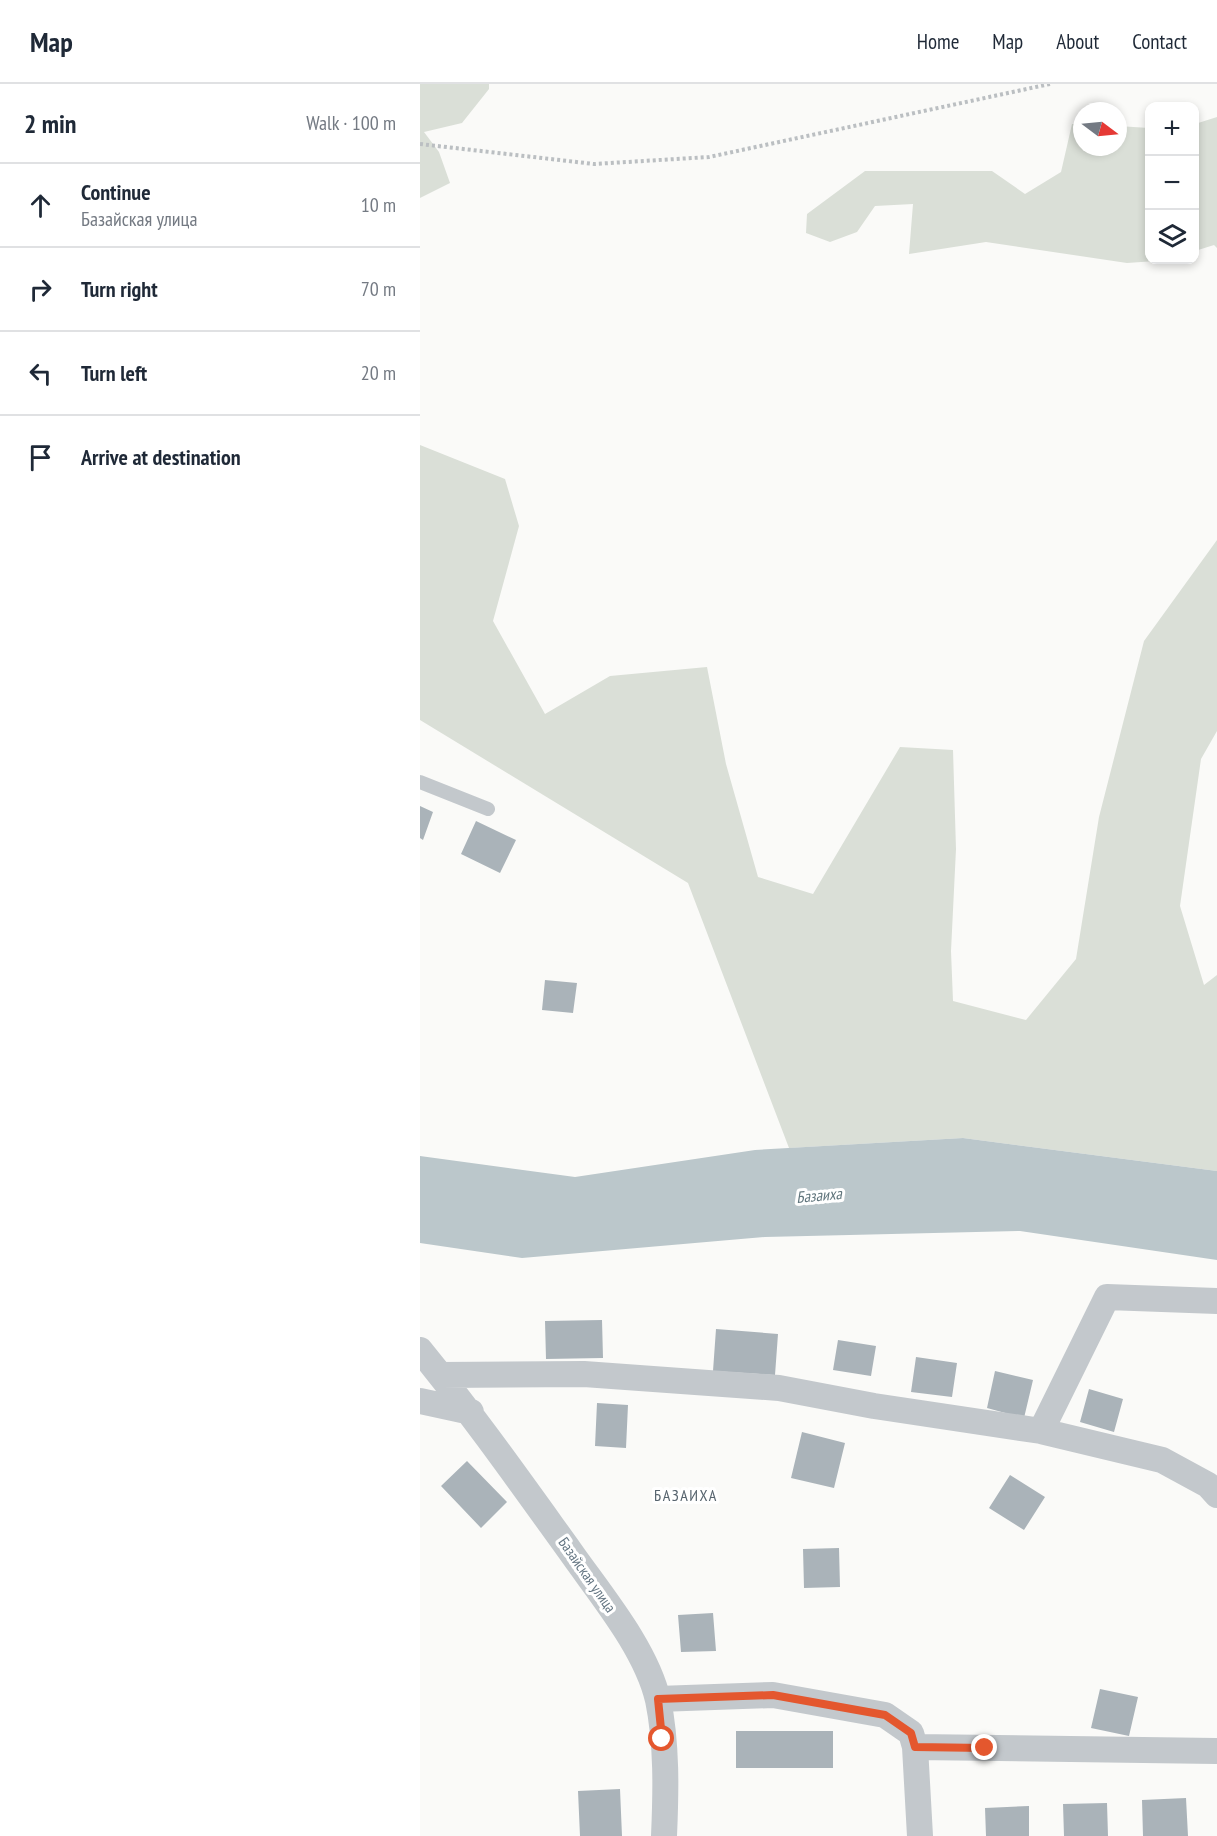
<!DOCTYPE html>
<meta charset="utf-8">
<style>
body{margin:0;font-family:"PT Sans Narrow",sans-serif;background:#f6f6f7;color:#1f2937}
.controls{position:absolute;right:18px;top:18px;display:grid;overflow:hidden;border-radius:12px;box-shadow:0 3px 9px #0003}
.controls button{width:54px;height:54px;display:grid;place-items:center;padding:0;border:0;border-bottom:2px solid #e0e1e3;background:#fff;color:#1f2937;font:30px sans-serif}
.compass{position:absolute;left:653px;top:18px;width:54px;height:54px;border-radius:50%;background:#fff;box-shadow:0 3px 9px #0003;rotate:106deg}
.stop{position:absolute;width:18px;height:18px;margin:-14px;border:4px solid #e4572e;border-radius:50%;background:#fff}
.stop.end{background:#e4572e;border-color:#fff;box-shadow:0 2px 6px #0008}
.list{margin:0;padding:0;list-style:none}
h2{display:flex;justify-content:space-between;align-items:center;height:78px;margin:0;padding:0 24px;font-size:26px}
h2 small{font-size:20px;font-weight:400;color:#747a83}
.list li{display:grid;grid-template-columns:39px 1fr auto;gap:18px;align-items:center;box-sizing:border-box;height:84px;padding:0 24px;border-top:2px solid #e0e1e3}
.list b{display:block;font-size:22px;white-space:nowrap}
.list p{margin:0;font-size:20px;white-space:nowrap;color:#747a83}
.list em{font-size:20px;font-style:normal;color:#747a83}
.icon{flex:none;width:33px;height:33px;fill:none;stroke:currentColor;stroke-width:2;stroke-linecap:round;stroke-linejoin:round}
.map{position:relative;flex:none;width:797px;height:1752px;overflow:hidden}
header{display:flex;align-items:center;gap:36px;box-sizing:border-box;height:84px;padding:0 30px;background:#fff;border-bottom:2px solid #e0e1e3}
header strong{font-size:28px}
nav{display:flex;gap:33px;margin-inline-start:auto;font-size:21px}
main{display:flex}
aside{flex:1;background:#fff}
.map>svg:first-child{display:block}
</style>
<header>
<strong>Map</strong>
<nav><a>Home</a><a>Map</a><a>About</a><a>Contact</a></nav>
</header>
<main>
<aside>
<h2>2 min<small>Walk · 100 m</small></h2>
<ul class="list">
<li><svg class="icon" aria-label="ahead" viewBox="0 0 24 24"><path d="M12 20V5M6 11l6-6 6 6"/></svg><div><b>Continue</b><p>Базайская улица</p></div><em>10 m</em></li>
<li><svg class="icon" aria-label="right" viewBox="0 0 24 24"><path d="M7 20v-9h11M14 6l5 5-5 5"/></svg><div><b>Turn right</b></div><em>70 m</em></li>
<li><svg class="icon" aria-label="left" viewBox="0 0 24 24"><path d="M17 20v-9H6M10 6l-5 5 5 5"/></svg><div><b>Turn left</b></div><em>20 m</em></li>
<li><svg class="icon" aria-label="arrive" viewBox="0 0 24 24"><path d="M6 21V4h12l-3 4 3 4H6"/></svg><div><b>Arrive at destination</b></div></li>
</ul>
</aside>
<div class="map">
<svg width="797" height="1752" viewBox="0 0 797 1752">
<rect width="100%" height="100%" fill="#fafaf8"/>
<path fill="#dadfd7" d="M0 0H69V5L42 39 4 48 19 68 30 99 0 114Z
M797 33V164L794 161 775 167V40Z
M652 40H662V63H698V42L729 44 730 176H750L707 179 566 158 489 170 493 120 455 122 437 148 410 158 386 149 387 130 445 87H572L605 110 641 88Z
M0 361 85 395 99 442 73 537 125 630 190 592 287 583 306 680 338 793 393 810 480 663 533 666 536 765 531 867 533 917 606 936 656 875 679 733 724 557 797 456V647L781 675 760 822 784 901 797 891V1087L543 1054 369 1064 268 799 0 636Z"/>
<path fill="#bbc7cb" d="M543 1054 797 1087V1176L600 1147 345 1153 102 1174 0 1159V1072L155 1093 335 1066Z"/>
<path fill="#aab3b9" d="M0 722 13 728 3 756 0 754Z
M56 737 96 756 80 789 41 770Z
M125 896 157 899 153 929 122 926Z
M182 1236 183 1274 126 1275 125 1237Z
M296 1245 358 1250 355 1291 293 1287Z
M418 1256 456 1262 451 1292 413 1286Z
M496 1273 537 1279 532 1313 491 1308Z
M575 1287 613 1296 604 1334 567 1324Z
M669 1305 703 1315 694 1348 660 1338Z
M177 1319 208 1321 206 1364 175 1362Z
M382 1348 425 1359 414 1404 371 1394Z
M47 1377 87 1418 61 1444 21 1402Z
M590 1391 625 1413 604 1446 569 1424Z
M419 1464 420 1503 384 1504 383 1465Z
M293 1529 296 1567 261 1568 258 1531Z
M680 1605 718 1613 709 1652 671 1644Z
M316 1647H413V1684H316Z
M200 1705 202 1752H160L158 1707Z
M766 1714 768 1752H723L722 1716Z
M687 1719 688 1752H644L643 1720Z
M609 1722V1752H566L565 1724Z"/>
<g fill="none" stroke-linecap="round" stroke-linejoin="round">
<path stroke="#bbbfc2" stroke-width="4" stroke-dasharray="3 3" stroke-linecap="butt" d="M0 60 174 80 289 73 630 0"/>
<path stroke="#c3c8cc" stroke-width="14" d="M0 698 68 725"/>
<path stroke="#c3c8cc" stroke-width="26" d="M0 1266C53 1331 101 1399 150 1467 180 1510 226 1564 238 1616 247 1660 246 1707 244 1752
M21 1291 164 1290 359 1304 454 1322 621 1347 742 1376 788 1401 797 1411
M0 1317 51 1328
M621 1347 687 1213 797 1217
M238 1615 353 1611 465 1631 491 1649 495 1663 500 1752
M495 1663 796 1667"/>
</g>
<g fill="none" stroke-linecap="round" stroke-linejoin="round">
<path stroke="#e4572e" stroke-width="8" d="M242 1655 238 1615 353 1611 465 1631 491 1649 495 1663 565 1664"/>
</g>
<g text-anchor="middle" stroke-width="6" stroke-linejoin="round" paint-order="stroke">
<g font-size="15" fill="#657683" stroke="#fff">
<text transform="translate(167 1491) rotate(55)" y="5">Базайская улица</text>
</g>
<g font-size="16" font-style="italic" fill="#60757c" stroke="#fff">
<text transform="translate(399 1111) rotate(-5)" y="6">Базаиха</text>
</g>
<g font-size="16" letter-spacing="1.5" fill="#57646e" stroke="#fff">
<text x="266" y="1417">БАЗАИХА</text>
</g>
</g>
</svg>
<div class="controls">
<button>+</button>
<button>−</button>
<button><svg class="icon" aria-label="layers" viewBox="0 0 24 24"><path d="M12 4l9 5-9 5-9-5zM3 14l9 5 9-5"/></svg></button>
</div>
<svg class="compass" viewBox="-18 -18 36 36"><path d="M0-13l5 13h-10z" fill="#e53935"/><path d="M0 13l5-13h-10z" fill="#747a83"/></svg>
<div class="stop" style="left:242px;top:1655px"></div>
<div class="stop end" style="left:565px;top:1664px"></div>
</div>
</main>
